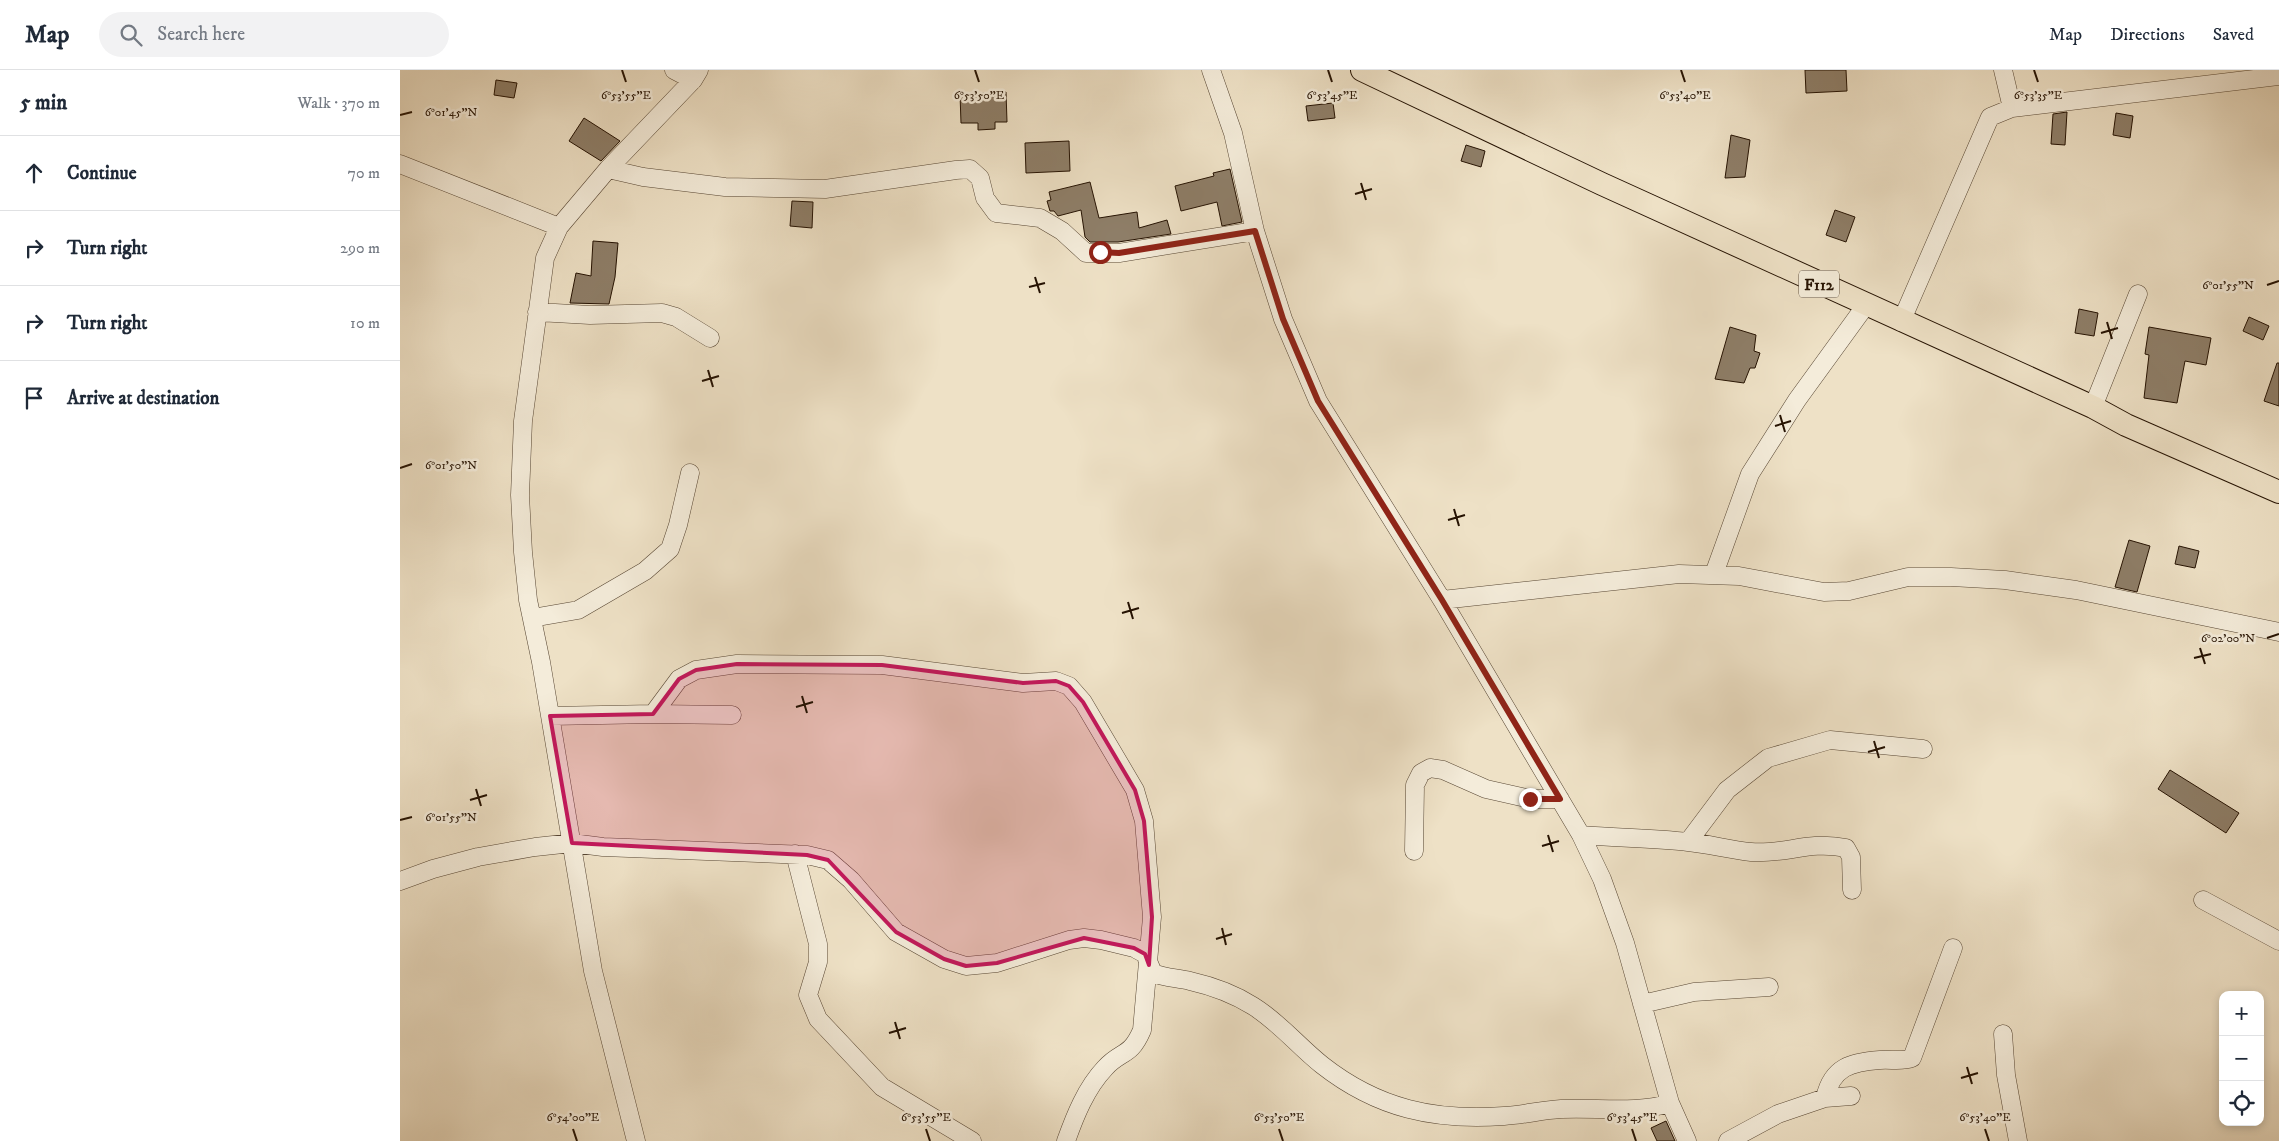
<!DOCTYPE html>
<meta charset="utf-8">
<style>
body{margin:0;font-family:"IM FELL DW Pica",serif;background:#f2f2f3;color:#1f2937}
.controls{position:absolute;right:15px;bottom:15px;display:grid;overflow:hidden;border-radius:10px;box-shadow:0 2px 8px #0003}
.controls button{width:45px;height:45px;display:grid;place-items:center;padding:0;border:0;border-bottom:1px solid #e0e1e3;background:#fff;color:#1f2937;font:25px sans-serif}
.stop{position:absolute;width:15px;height:15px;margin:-11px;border:4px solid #8f2418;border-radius:50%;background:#fff}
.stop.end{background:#8f2418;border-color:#fff;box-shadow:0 1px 5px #0008}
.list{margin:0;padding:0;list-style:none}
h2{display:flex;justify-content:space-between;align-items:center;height:65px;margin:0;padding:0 20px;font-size:21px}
h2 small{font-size:16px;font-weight:400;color:#747a83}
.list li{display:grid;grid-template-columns:32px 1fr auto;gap:15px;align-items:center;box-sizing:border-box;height:75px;padding:0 20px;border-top:1px solid #e0e1e3}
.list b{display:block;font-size:19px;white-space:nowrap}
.list em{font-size:16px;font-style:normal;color:#747a83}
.icon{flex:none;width:28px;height:28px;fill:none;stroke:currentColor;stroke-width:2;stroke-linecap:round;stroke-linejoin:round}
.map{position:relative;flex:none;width:1879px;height:1071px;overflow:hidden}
header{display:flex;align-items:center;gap:30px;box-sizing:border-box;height:70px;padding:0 25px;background:#fff;border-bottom:1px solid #e0e1e3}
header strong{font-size:24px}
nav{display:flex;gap:28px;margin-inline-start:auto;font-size:18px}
.search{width:350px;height:45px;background:#f2f2f3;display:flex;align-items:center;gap:12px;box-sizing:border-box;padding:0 18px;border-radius:28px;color:#747a83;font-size:19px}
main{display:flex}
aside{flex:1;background:#fff}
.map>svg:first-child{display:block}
</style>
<header>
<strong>Map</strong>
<div class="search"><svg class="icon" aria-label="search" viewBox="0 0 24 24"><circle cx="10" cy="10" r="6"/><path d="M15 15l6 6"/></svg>Search here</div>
<nav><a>Map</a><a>Directions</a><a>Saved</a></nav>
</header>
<main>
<aside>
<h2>5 min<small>Walk · 370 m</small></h2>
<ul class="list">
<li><svg class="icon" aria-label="ahead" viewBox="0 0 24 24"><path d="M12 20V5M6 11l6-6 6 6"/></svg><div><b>Continue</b></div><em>70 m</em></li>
<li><svg class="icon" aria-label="right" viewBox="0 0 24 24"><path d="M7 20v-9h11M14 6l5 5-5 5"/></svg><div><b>Turn right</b></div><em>290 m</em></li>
<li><svg class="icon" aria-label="right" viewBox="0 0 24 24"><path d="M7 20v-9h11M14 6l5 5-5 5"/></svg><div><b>Turn right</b></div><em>10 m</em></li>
<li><svg class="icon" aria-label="arrive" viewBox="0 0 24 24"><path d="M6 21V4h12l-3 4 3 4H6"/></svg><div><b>Arrive at destination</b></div></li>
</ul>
</aside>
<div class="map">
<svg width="1879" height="1071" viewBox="0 0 1879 1071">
<rect width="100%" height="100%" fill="#eee1c6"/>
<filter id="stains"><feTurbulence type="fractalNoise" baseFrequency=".004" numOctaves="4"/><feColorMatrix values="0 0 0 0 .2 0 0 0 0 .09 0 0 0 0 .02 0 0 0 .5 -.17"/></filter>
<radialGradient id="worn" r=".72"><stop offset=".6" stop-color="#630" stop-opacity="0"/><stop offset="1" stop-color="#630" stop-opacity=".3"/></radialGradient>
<path fill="#8e7e68" stroke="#251202" d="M1405 0H1446L1447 21 1406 23Z
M96 10 117 13 114 28 94 25Z
M606 22 607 52H595V59L578 60V53H561L560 24Z
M933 33 935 48 908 51 906 36Z
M1667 42 1665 75 1651 74 1653 44Z
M1716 43 1733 46 1730 68 1713 65Z
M184 48 220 71 201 91 169 71Z
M1331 65 1350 70 1345 107 1325 108Z
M669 71 670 101 626 103 625 73Z
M1066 75 1085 81 1081 97 1061 91Z
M830 99 842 152 822 156 817 132 781 141 775 116 814 106 813 103Z
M690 112 699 148 737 142 739 158 767 150 771 164 718 172H690L685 167 681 140 658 146 654 141H650L647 131 651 130 649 122Z
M392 131 413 132 412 158 390 156Z
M1435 140 1455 147 1446 172 1426 165Z
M193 171 218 173 215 207 209 234 170 233 176 203 191 206Z
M1679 239 1698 243 1694 266 1675 263Z
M1849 247 1869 256 1863 270 1843 261Z
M1330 257 1356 265 1354 281 1360 283 1355 298H1350L1344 313 1315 309Z
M1749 257 1811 268 1806 295 1785 291 1777 333 1744 328 1749 285 1745 284Z
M1877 293H1879V336L1864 331Z
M1729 470 1750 476 1737 522 1715 517Z
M1779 476 1799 481 1795 498 1775 494Z
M1770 700 1839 743 1826 763 1758 719Z
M1266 1051 1275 1071H1257L1251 1058Z"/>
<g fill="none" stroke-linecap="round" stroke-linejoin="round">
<defs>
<path id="minor" d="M274 0 293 10
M811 0 833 63 855 161 883 249 918 331 1042 530 1181 765 1202 809 1225 873 1270 1033 1287 1071
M1603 0 1612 38
M0 94 159 157
M208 99 243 107 325 117 425 119 556 100 570 99 580 108 585 128 596 143 640 148 662 161 686 183H719L855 161
M137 242 190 245 262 243 276 247 310 268
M1501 252 1590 47 1612 38 1879 6
M1693 337 1738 224
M1314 504 1350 404 1397 330 1466 235
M1042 530 1279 504 1339 506 1424 522 1449 521 1508 507H1551L1605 510 1676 520 1879 562
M132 548 178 540 245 501 270 479 278 455 290 403
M253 644 279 609 296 600 337 594 482 595 623 613 656 611 669 616 683 632 735 720 744 751 752 847 742 960C730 988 721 980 705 998 686 1018 675 1046 666 1071
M150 646 253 644 332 645
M1181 765C1216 768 1252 768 1288 772 1309 774 1330 780 1351 782 1385 785 1409 770 1446 778L1451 787 1452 820
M1288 772 1327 720 1368 688 1430 670 1523 679
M1014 781 1015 715 1021 703 1030 698 1043 700 1086 719 1130 729H1160
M395 784 418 874V892L408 925 418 949 482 1017 572 1071
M0 811 33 799 78 787 135 777 172 773 203 777 407 785 428 790 451 810 496 862 544 889 566 896 597 893 669 870 684 868 701 870 734 878 745 884 753 903C765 908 778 908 790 911 812 916 834 924 853 936 879 952 899 977 922 995 978 1039 1035 1051 1104 1046 1123 1045 1142 1040 1161 1039 1197 1037 1235 1044 1270 1033
M1803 830 1879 871
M1242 934 1294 922 1369 917
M1603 964 1606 1005 1618 1071
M1425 1028C1432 997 1451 992 1480 990 1491 989 1502 992 1512 988L1553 878
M236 1071 193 901 141 592 128 530 123 482 120 425 123 351 145 188 159 157 208 99 293 10 299 0
M1328 1071 1378 1044 1425 1028 1451 1026"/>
<path id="major" d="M962 0 1202 114 1693 337 1726 355 1879 422"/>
</defs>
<use href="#minor" stroke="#574633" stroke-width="19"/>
<use href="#major" stroke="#251202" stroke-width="24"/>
<use href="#minor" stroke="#f4ecda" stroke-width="18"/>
<use href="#major" stroke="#eee1c6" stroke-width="22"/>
</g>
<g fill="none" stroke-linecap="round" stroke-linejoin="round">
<path stroke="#8f2418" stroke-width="6" d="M700 182 719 183 855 161 883 249 918 331 1042 530 1160 729H1130"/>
</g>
<path fill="#c2185b" fill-opacity="0.2" stroke="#c2185b" stroke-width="4" stroke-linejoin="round" d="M337 594 482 595 623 613 656 611 669 616 683 632 735 720 744 751 752 847 749 895 745 884 734 878 684 868 597 893 566 896 544 889 496 862 428 790 407 785 172 773 150 646 253 644 279 609 296 600Z"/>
<path fill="none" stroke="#251202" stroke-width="2" d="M222 0 226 12M575 0 579 12M928 0 932 12M1281 0 1285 12M1634 0 1638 12M0 45 12 42M961 113 966 130M955 124 972 119M635 207 640 223M1867 215 1879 211M629 217 645 213M1707 252 1712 269M1701 263 1718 258M308 300 313 317M302 311 319 306M1380 345 1385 362M1375 356 1391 351M0 398 12 394M1054 439 1059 456M1048 450 1065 445M728 532 733 549M722 543 739 538M1867 568 1879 564M1800 578 1805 594M1794 588 1811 584M402 626 407 643M396 637 413 632M1474 671 1479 688M1468 682 1485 677M76 719 81 736M70 730 87 725M0 750 12 747M1148 765 1153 782M1142 776 1159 771M822 858 826 875M816 869 832 864M495 952 500 969M489 963 506 958M1567 997 1572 1014M1561 1008 1578 1003M173 1059 177 1071M526 1059 530 1071M879 1059 883 1071M1232 1059 1236 1071M1585 1059 1589 1071"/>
<g text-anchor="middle" stroke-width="5" stroke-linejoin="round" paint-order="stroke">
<rect fill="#f4ecda" stroke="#635343" stroke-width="1" x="1399" y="200.5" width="40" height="27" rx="4"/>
<g font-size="16" font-weight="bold" fill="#251202">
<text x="1419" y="220">F112</text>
</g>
</g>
<g font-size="12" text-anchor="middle" fill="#251202" stroke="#f4ecda" stroke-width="5" stroke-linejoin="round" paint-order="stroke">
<text x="226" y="29">6°53'55"E</text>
<text x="579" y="29">6°53'50"E</text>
<text x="932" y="29">6°53'45"E</text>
<text x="1285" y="29">6°53'40"E</text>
<text x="1638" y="29">6°53'35"E</text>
<text x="51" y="46">6°01'45"N</text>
<text x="1828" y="219">6°01'55"N</text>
<text x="51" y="399">6°01'50"N</text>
<text x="1828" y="572">6°02'00"N</text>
<text x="51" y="751">6°01'55"N</text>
<text x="173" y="1051">6°54'00"E</text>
<text x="526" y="1051">6°53'55"E</text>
<text x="879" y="1051">6°53'50"E</text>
<text x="1232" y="1051">6°53'45"E</text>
<text x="1585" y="1051">6°53'40"E</text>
</g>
<rect width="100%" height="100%" filter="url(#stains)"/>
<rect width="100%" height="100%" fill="url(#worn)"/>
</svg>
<div class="controls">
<button>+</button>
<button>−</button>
<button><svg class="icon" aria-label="locate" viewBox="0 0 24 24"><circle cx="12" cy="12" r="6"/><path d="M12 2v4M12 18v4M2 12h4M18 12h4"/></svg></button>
</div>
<div class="stop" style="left:700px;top:182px"></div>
<div class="stop end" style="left:1130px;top:729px"></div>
</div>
</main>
